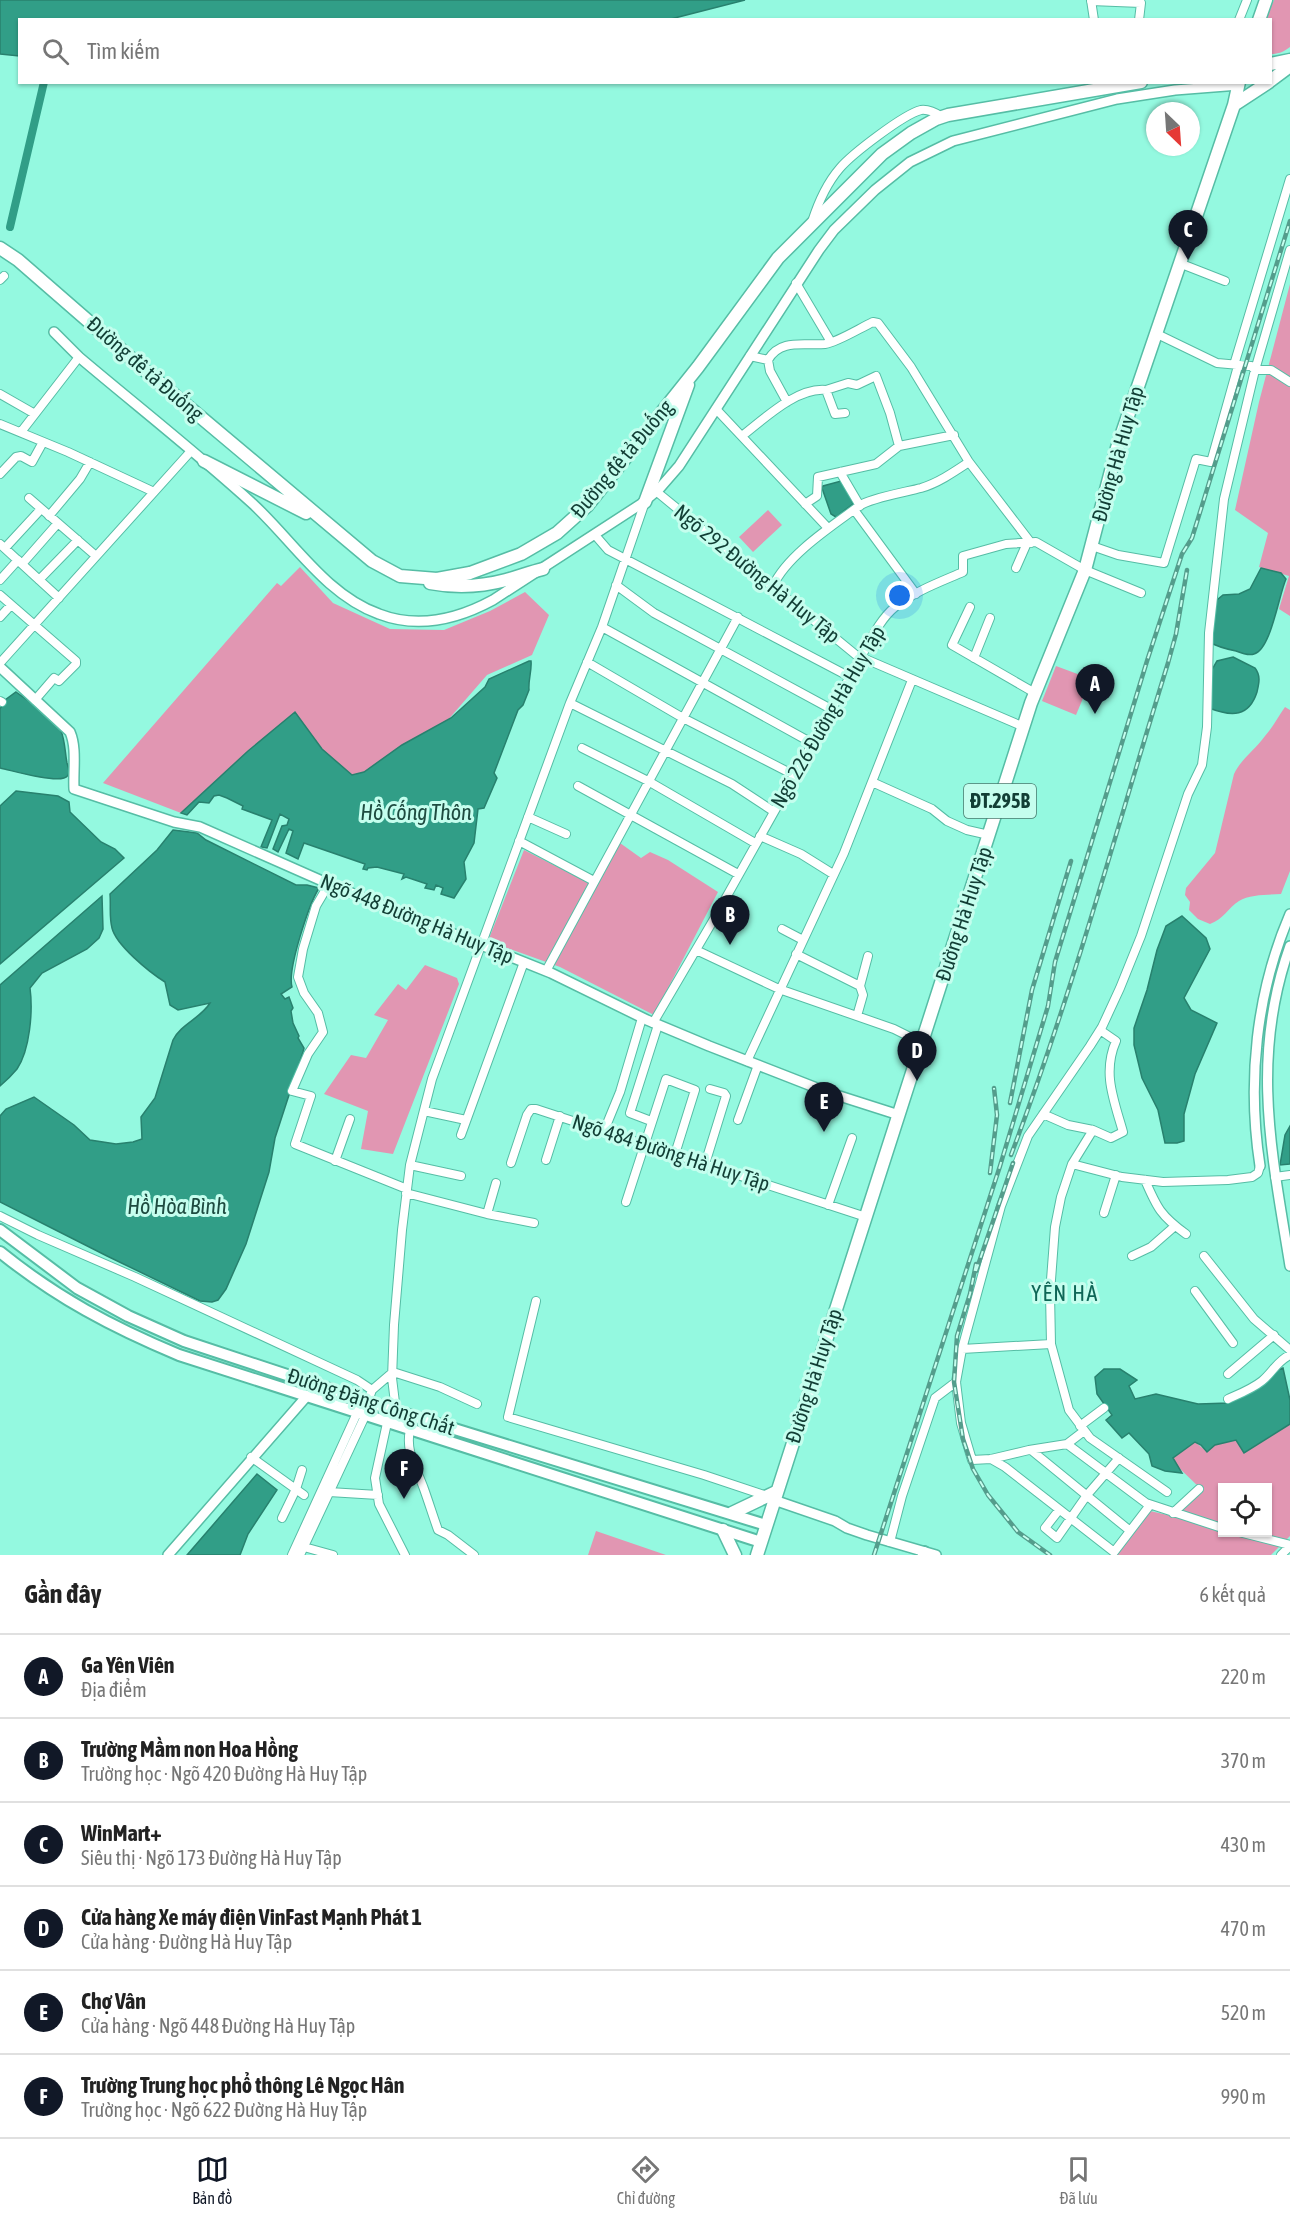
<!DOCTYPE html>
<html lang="vi">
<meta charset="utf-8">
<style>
body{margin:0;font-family:"Asap Condensed",sans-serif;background:#f6f6f6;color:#222}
.controls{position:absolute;right:18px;bottom:18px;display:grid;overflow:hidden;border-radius:0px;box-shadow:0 2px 4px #0004}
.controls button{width:54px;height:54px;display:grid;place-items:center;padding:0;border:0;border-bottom:2px solid #e0e0e0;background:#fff;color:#222;font:30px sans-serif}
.compass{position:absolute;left:1146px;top:102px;width:54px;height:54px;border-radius:50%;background:#fff;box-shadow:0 2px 4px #0004;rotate:155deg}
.you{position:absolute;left:900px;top:596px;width:21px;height:21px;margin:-15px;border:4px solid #fff;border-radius:50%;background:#1a73e8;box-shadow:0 0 0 9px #1a73e833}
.badge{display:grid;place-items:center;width:39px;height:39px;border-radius:50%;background:#111827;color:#fff;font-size:20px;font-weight:700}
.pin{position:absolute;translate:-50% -50px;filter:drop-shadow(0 2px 3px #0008)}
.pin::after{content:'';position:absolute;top:32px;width:21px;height:18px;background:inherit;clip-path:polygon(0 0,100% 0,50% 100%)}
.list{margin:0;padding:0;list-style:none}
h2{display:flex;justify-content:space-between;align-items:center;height:78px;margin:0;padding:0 24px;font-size:26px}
h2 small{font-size:20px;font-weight:400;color:#767676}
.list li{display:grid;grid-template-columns:39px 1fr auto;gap:18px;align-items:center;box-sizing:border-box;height:84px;padding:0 24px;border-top:2px solid #e0e0e0}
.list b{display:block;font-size:22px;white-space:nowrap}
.list p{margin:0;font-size:20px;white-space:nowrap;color:#767676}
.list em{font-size:20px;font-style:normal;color:#767676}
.icon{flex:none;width:33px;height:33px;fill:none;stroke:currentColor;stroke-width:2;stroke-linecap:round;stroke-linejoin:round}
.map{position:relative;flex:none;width:1290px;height:1555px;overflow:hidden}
.search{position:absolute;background:#fff;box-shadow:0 2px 4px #0004;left:18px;right:18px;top:18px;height:66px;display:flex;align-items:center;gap:15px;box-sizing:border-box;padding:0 21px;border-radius:0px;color:#767676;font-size:22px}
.sheet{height:582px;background:#fff}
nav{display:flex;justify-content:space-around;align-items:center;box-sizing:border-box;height:84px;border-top:2px solid #e0e0e0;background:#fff;font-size:16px;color:#767676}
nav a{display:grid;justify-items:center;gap:3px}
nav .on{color:#111827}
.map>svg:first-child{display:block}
</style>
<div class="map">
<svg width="1290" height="1555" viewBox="0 0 1290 1555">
<rect width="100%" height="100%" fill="#94f9e0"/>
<path fill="#e196b2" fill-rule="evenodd" d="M1274 0H1290V47C1283 52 1279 54 1271 54L1270 20H1265Z
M1290 284V616L1279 609 1289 576 1259 567 1268 533 1235 510 1259 402Z
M768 510 782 525 753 552 739 537Z
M300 567 333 603 390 629 444 630 490 611 525 592 549 615 532 655 487 675 447 721 427 731 364 772 352 775 322 749 295 712 248 751 181 813 103 783 277 583 281 586Z
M1056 666 1091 679 1076 715 1042 701Z
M1285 707 1290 710V871L1281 894C1269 895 1250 894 1239 901 1228 908 1224 919 1210 924L1198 919 1189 910 1190 902 1185 895 1186 888 1215 853 1234 774C1241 759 1255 750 1265 736 1273 727 1278 717 1285 707Z
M620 843 641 858 650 852 668 860 718 892 654 1015 560 967 488 941 524 850 595 886Z
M425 965 457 978 459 984 393 1154 361 1149 368 1111 324 1094 351 1055 366 1058 388 1020 374 1015 398 984 406 990Z
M1290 1424V1536L1271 1555H1111L1150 1511 1172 1516 1202 1490 1174 1463 1173 1458 1195 1442 1205 1450 1215 1445 1236 1440 1244 1453ZM1222 1488H1268V1532H1222Z
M596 1531 666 1555H588Z"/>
<path fill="#319e87" stroke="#28816e" stroke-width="1.5" d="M0 0H745L667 20H20L19 56 0 54Z
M841 481 849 492 853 504 836 517 831 514 822 488 823 486Z
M1261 568 1281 573 1286 579C1279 594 1271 650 1254 654 1249 656 1241 653 1236 651 1226 649 1218 647 1209 642L1217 600 1223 595 1239 594 1250 589Z
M1233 657 1255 668C1261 676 1259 683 1257 692 1249 717 1232 717 1209 708L1205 682 1217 661Z
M529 661H531C532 671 528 680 529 690L523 705 518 710 494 773 497 778 484 808 478 809 474 843 464 862 466 879 454 898 441 894 443 888 436 885 434 890 425 888 427 884 406 877 402 879 404 874 377 867 368 868 367 870 363 869 365 864 304 843 298 859 286 853 293 831 289 829 278 852 273 849 282 826 287 825 289 819 280 814 267 848 261 847 272 820 242 809 243 806 227 798 219 795 214 796 209 803 199 802 187 815 181 813 248 751 295 712 322 749 352 775 364 772 402 745 451 718 485 687 489 679Z
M16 692C29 701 54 717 61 731 65 740 65 753 67 763 69 769 71 776 64 778 51 782 14 771 0 768V709L5 700Z
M16 791 58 796 69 802 70 812 101 842 115 849 124 858 0 964V806Z
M173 830 197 833 206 840 296 885H307L319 888C309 904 287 970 292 987L281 994 285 999 289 997 293 1008 291 1011 293 1023 299 1036 298 1038 304 1048 303 1052 275 1138 269 1172 246 1244 226 1289 218 1300 212 1302 200 1301 107 1256 0 1202V1116L6 1109 34 1097 74 1125 90 1140 116 1144 133 1142 142 1139 141 1117 155 1098 173 1040C181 1024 201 1018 210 1003L178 1010 170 1005 165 982C149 972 116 945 112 928 109 917 111 905 110 894L157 850Z
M102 896 103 929 99 938 87 949 42 973 30 988C33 1011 30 1050 17 1069 12 1075 6 1081 0 1086V985Z
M1182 916 1206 938 1210 949 1184 998 1191 1010 1217 1023 1195 1074 1184 1114V1141L1177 1143H1165L1158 1110 1142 1078 1134 1045V1028L1147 990 1157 950 1166 926Z
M1290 1126V1164L1280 1165 1285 1135Z
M1283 1368 1290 1400V1424L1244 1453 1236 1440 1215 1445 1207 1452 1201 1445 1195 1442 1173 1458 1182 1473 1165 1471 1152 1466 1149 1454 1129 1433 1122 1438 1106 1420 1112 1415 1097 1394 1095 1377 1104 1369H1120L1137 1380 1129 1386 1135 1399 1156 1394 1198 1404 1229 1403 1244 1396 1262 1384 1274 1371Z
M257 1474 277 1490 248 1534 240 1555H187Z"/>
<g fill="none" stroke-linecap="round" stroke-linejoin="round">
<path stroke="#319e87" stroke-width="8" d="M10 227 44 82"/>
<defs>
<path id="minor" d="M1091 0 1094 20
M1091 1 1141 3 1139 20
M1239 20 1247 0
M812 222C818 203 827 183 840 168 852 154 904 114 921 110 929 109 936 113 942 117
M1179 263 1225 281
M0 280 4 276
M796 283 831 342
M1155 333 1217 363 1251 366 1255 370H1271L1290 382
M750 356 768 360
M1234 365 1290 179
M826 390 848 383 857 385 876 376 890 413 899 446
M0 394 35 414
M787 402 770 371 768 360C780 338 805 346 825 344 838 342 860 328 873 322L878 323 911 367 969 462 1031 543
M716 409 828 528
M0 424 68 452 154 492
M21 432 79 357
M742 436C764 419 797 387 826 390L835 414 845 413
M840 472 860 506
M0 474 16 457 21 456 32 462 43 442
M657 492 856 655 1024 727
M29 498 96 556
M805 504 817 496 818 477 876 464 899 446 954 435
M855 511 916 594
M49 516 80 479 90 462
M595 535 608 550 850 677
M0 544 59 598
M1092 546 1118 555 1164 563 1196 459 1211 462 1238 366
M5 548 41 509
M22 564 58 523
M1016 568 1027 543
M0 580 18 560
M39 580 78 540
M616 585 654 613 831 709
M773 586C787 555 832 526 859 506 870 498 906 492 921 488 938 483 954 472 969 462
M0 595 76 661V664L59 681 54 678 35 700
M970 607 952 645 1035 693
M0 617 11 605
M602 627 812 743
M974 658 990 618
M587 662 683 718 794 775
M0 663 191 451
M0 701 2 702
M570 703 732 784 773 811
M582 748 648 781 755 843
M872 782 932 809 947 821 967 830 989 835
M578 786 738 874
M528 817 566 834
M760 836 801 854 833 874
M519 841 594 881
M329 884 316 906 303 949 298 977 304 993 318 1013 323 1032 308 1054 292 1091 311 1096 295 1144 407 1189
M782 929 803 940
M696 950 779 989 894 1029 922 1043
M796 954 860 986 863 995 857 1016
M546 971 738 617
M860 986 868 956
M653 1023 714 919 861 657C870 641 880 619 895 607 915 591 940 582 963 572V556L1006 544 1036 542 1085 570 1141 593
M747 1061 844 853 912 680
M424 1111 466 1120
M1043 1114 1068 1125 1093 1130 1111 1138 1123 1132C1114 1100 1102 1073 1116 1041L1100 1030
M738 1120 758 1065
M651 1121 630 1113 658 1025
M1093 1130 1072 1164 1061 1197 1055 1227 1050 1293 1051 1344 1069 1410 1090 1438 1167 1492
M604 1131 620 1092 642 1018
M461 1135 524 962
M546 1160 560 1116
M335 1161 350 1119
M511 1163 527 1115 531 1109H536L866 1217
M705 1164 726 1096 724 1093 710 1089
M1072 1164 1122 1177 1163 1182 1228 1180 1252 1177 1258 1173 1260 1166
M410 1165 461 1176
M1275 1177 1290 1175
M1145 1180C1157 1208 1161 1216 1186 1234
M406 1193 487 1214 534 1223
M626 1202 666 1079 695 1090 675 1154
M828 1205 852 1138
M1104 1213 1116 1175
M487 1214 496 1183
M0 1216 38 1235 135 1277 357 1380 372 1390 368 1401
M1132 1256 1151 1247 1175 1226
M1204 1256 1254 1319 1290 1350
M1195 1291 1233 1343
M536 1301 508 1417 704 1475 767 1496
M962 1349 1051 1344
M1228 1374 1274 1335
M372 1390 393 1372 440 1387 477 1404
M1228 1399C1239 1394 1252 1389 1262 1381 1272 1373 1277 1361 1290 1355
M396 1411 392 1378 394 1325 402 1230 410 1165 432 1079 570 703 602 627 645 502
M387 1423 375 1478 379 1504 405 1555
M1080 1426 1104 1408
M410 1430C405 1452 417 1469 424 1489 429 1503 433 1516 438 1530L448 1535 474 1555
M1084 1431 1067 1444 1029 1450 991 1459 972 1460 961 1423 956 1382 962 1349 1001 1206 1028 1136 1090 1046 1102 1027 1120 988 1141 936 1188 794 1202 765 1207 727 1209 633 1224 499 1255 370 1290 250
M1067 1444 1146 1503 1222 1528
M1031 1450 1129 1530
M251 1457 304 1495
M991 1459 1005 1467 1114 1552 1150 1505
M329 1492 378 1495
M1059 1510 1045 1528 1057 1538 1087 1495 1119 1458
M1173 1513 1199 1489
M282 1518 296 1489 302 1470
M1239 1532 1290 1545
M890 1542 902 1496 935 1398 956 1382
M304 1547 333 1555
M292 1555 357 1413
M300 1555 365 1416
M1281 1555 1290 1546"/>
<path id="tertiary" d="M54 332 79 357C137 406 197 453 253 504 293 541 326 595 379 614 418 629 458 619 493 600L641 504 659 489 679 466 819 250 834 230 875 190 910 162 953 141 1117 99 1175 90 1239 85
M0 667 70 732C77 748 73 770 74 789L174 822 200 827 329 884 551 973 647 1020 709 1046 827 1092 899 1115
M1290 946C1250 1058 1272 1154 1290 1266
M1260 1166C1247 1082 1256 993 1290 914
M774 1500 835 1521 847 1528 867 1535 936 1555
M168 1555 306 1397"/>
<path id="secondary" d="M0 1230 77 1288 128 1316 184 1341 396 1411 766 1525
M0 1252C57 1298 112 1327 179 1355L761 1542
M923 1555 924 1552"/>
<path id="primary" d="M1259 20 1266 0
M1270 64 1290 60
M1270 81 1290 66
M1234 105 1269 82
M0 248 18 260 141 367 372 561 400 576 437 579 470 573 521 554 557 533 587 506 698 367 778 258 882 154 911 133 936 119 948 115 1141 82
M204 461 306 513
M645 502 688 385
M430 583C456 588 480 587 506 580 518 577 530 572 543 569
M732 1513 776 1492
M723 1530 735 1555
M757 1555 1031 703 1085 570 1117 448 1234 105 1239 82"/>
</defs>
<use href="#minor" stroke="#56bda5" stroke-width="10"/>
<use href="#tertiary" stroke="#56bda5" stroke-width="12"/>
<use href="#secondary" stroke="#56bda5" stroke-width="14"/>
<use href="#primary" stroke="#56bda5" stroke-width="15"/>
<use href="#minor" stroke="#fff" stroke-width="8"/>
<use href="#tertiary" stroke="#fff" stroke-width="9"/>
<use href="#secondary" stroke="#fff" stroke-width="10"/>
<use href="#primary" stroke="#fff" stroke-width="12"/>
<defs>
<path id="rail" d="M1010 1103 1032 990 1071 861
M1011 1155C1072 995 1117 827 1168 663L1176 634 1187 570
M990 1173 997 1115 994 1088
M976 1264 970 1294 957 1336 954 1382 963 1439 973 1469 988 1495 1018 1532 1050 1555
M976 1271 1013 1163
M874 1555 1000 1166 1048 1006 1055 962 1147 661 1182 554 1192 538 1290 221"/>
</defs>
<use href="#rail" stroke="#549d8c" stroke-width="4.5"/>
<use href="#rail" stroke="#c5feee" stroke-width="2" stroke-dasharray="7" stroke-linecap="butt"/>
</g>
<g text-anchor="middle" stroke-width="6" stroke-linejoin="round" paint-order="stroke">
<rect fill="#c5feee" stroke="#48786c" stroke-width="1.5" x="964" y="784" width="72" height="34" rx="4.5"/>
<g font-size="20" font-weight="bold" fill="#123e35">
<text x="1000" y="808">ĐT.295B</text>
</g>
<g font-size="21" fill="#123e35" stroke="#c5feee">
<text transform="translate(145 369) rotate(41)" y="7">Đường đê tả Đuống</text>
<text transform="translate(1118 454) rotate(-74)" y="7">Đường Hà Huy Tập</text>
<text transform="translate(622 459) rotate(-50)" y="7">Đường đê tả Đuống</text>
<text transform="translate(757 574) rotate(39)" y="7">Ngõ 292 Đường Hà Huy Tập</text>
<text transform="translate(828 717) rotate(-60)" y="7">Ngõ 226 Đường Hà Huy Tập</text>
<text transform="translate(964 914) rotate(-72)" y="7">Đường Hà Huy Tập</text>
<text transform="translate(417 919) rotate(22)" y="7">Ngõ 448 Đường Hà Huy Tập</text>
<text transform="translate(671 1153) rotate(18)" y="7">Ngõ 484 Đường Hà Huy Tập</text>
<text transform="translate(814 1376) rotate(-72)" y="7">Đường Hà Huy Tập</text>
<text transform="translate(371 1402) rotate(18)" y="7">Đường Đặng Công Chất</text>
</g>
<g font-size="22" font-style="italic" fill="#1e4b40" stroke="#c5feee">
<text x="416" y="820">Hồ Cống Thôn</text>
<text x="177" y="1214">Hồ Hòa Bình</text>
</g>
<g font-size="22" letter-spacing="1.5" fill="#0e6656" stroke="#c5feee">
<text x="1065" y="1301">YÊN HÀ</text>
</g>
</g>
</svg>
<div class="controls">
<button><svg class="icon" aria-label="locate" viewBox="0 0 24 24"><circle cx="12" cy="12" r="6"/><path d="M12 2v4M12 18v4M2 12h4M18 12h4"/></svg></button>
</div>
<svg class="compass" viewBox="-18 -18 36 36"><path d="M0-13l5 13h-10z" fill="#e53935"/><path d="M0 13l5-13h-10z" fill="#767676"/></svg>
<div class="you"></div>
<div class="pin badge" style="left:1095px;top:714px">A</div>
<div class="pin badge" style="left:730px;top:945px">B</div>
<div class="pin badge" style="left:1188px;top:260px">C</div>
<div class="pin badge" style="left:917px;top:1081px">D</div>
<div class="pin badge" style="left:824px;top:1132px">E</div>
<div class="pin badge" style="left:404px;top:1499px">F</div>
<div class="search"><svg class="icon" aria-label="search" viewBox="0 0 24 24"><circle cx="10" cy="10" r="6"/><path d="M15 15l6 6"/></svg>Tìm kiếm</div>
</div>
<section class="sheet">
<h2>Gần đây<small>6 kết quả</small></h2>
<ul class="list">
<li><span class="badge">A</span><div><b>Ga Yên Viên</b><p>Địa điểm</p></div><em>220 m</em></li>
<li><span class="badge">B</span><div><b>Trường Mầm non Hoa Hồng</b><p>Trường học · Ngõ 420 Đường Hà Huy Tập</p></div><em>370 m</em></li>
<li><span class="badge">C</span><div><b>WinMart+</b><p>Siêu thị · Ngõ 173 Đường Hà Huy Tập</p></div><em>430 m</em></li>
<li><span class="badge">D</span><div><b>Cửa hàng Xe máy điện VinFast Mạnh Phát 1</b><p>Cửa hàng · Đường Hà Huy Tập</p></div><em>470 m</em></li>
<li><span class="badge">E</span><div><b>Chợ Vân</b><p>Cửa hàng · Ngõ 448 Đường Hà Huy Tập</p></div><em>520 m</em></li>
<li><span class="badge">F</span><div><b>Trường Trung học phổ thông Lê Ngọc Hân</b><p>Trường học · Ngõ 622 Đường Hà Huy Tập</p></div><em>990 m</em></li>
</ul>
</section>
<nav>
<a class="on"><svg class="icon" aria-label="map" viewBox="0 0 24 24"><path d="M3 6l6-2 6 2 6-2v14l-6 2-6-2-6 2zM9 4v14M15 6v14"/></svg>Bản đồ</a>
<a><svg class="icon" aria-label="directions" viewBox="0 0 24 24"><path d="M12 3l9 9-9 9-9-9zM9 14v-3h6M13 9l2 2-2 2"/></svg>Chỉ đường</a>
<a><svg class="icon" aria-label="saved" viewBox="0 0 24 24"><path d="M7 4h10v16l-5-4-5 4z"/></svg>Đã lưu</a>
</nav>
